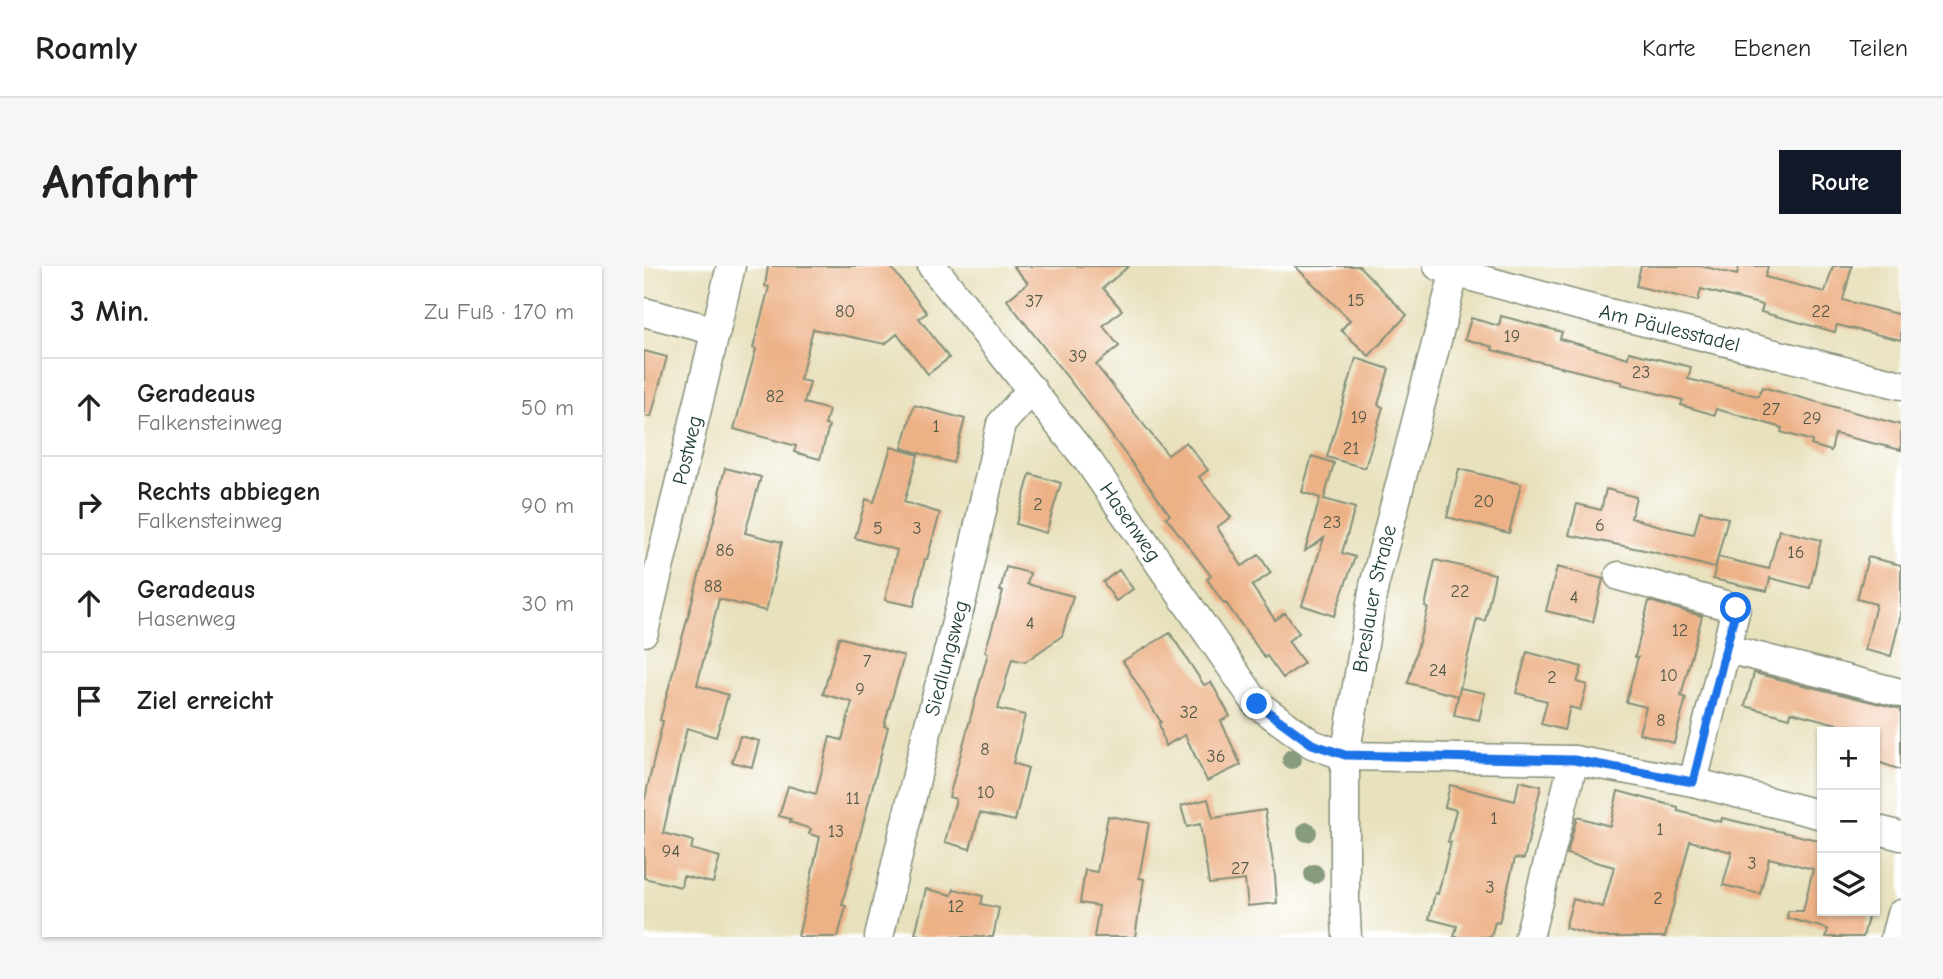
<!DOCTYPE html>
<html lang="de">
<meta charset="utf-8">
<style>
body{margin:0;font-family:"Comic Neue",sans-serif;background:#f6f6f6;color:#222}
.controls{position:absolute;right:21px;bottom:21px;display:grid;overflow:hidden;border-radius:0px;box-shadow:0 2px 5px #0004}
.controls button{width:63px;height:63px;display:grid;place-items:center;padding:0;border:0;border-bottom:2px solid #e0e0e0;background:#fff;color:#222;font:35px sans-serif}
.stop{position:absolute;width:21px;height:21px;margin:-16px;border:5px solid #1a73e8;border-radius:50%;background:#fff}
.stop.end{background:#1a73e8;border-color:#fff;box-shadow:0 2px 7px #0008}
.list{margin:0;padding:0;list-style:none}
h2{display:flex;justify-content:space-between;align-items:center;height:91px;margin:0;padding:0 28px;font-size:30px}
h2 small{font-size:23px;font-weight:400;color:#767676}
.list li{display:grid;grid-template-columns:46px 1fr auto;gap:21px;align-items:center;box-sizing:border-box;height:98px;padding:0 28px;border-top:2px solid #e0e0e0}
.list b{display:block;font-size:26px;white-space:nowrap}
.list p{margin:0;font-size:23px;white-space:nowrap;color:#767676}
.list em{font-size:23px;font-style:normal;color:#767676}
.icon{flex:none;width:38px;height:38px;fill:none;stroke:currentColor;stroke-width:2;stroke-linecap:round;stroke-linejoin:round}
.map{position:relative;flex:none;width:1257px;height:671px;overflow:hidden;border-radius:0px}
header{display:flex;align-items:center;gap:42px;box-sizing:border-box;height:98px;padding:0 35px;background:#fff;border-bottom:2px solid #e0e0e0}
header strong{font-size:33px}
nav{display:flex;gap:38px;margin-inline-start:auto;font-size:24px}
.intro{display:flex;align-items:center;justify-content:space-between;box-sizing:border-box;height:168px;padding:0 42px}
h1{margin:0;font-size:49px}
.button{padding:18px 32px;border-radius:0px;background:#111827;color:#fff;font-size:24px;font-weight:700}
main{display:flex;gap:42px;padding:0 42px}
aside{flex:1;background:#fff;border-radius:0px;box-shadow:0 2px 5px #0004}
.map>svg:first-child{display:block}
</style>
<header>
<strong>Roamly</strong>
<nav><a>Karte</a><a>Ebenen</a><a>Teilen</a></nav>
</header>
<div class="intro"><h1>Anfahrt</h1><a class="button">Route</a></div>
<main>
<aside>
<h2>3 Min.<small>Zu Fuß · 170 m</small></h2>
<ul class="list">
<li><svg class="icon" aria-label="ahead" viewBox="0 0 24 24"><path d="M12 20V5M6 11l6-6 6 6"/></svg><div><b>Geradeaus</b><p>Falkensteinweg</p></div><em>50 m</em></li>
<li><svg class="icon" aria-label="right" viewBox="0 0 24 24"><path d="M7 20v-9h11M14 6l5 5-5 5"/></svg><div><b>Rechts abbiegen</b><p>Falkensteinweg</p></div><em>90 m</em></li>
<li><svg class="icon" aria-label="ahead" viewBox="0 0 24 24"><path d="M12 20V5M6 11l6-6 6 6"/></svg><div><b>Geradeaus</b><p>Hasenweg</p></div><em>30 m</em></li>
<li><svg class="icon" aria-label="arrive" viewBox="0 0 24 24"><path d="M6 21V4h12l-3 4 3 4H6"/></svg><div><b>Ziel erreicht</b></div></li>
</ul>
</aside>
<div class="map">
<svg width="1257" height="671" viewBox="0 0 1257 671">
<rect width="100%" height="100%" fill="#fff"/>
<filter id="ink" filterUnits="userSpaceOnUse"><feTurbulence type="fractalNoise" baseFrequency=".0143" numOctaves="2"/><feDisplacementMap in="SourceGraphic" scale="14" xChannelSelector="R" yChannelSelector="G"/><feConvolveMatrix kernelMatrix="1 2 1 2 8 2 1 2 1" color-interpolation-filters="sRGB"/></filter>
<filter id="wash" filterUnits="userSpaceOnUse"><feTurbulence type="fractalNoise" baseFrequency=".00686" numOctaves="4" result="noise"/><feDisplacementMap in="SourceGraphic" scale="28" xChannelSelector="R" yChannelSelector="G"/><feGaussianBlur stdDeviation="1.57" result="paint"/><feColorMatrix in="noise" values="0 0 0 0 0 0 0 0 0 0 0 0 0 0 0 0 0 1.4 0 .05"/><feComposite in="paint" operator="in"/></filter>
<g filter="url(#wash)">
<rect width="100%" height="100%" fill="#e8e1bd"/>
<g id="blocks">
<path fill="#edb186" d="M124 0H246L283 47 275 52 305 92 284 108 253 68 241 78 169 63 156 114 166 116 160 137 185 144 181 159 185 160 176 193 150 186 152 180 90 163 112 83 109 82 125 21 121 20Z
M369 0H485L459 22 478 44 459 60 475 80 452 99 524 189 542 176 564 204 555 211 587 251 573 261 598 300 615 289 627 307 608 320 631 354 641 347 655 367 644 375 660 397 639 412 623 390 621 392 582 337 580 338 563 313 567 310 522 251 526 249 445 139 363 34 384 17Z
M651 0H715L763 49 725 90 697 64 706 54Z
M997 0H1058L1093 9 1095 0H1124L1121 11 1181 26 1189 0H1208L1199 34 1257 49V74L1193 59 1191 66 1117 46 1119 39 1057 23 1054 35 992 20Z
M857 50 918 66 916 73 984 92 985 86 1047 101 1044 113 1114 130 1118 121 1257 159V184L1191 168 1187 185 1167 179 1168 175 1137 166 1138 162 1108 153 1072 143 1071 149 1037 139 1039 134 977 118 978 116 848 84 849 81 821 73 827 52 855 60Z
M0 85 23 91 7 151 0 150Z
M712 92 745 103 734 139 739 141 721 202 683 191Z
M270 139 321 153 309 197 258 182Z
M247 181 274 189 260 236 296 247 283 293H281L270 340 241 334 253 284 211 272 222 233 230 236Z
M668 190 690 197 680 233 711 242 698 287 711 291 690 350 658 339 680 272 661 285 676 232 658 226Z
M81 202 117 211 101 267 138 276 122 345 75 333 53 419 84 429 72 471 43 462 19 567 49 575 47 583 76 591 69 617 39 610 37 621 0 612V536L19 455 16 454 77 228 75 227Z
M815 203 877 218 865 267 803 251Z
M386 208 417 217 402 267 372 258Z
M962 223 992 231 987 252 1027 263 1050 268 1056 245 1084 252 1071 302 1005 285 925 269 933 238 957 244Z
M1135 264 1177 274 1166 322 1126 312 1123 325 1069 313 1074 291 1125 303Z
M1224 291 1257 299V348L1247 390 1221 384 1232 338 1213 333Z
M791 294 851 308 841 355 833 353 814 430 764 417 784 342 781 341Z
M362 301 386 307 383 318 429 330 418 370 381 396 368 393 354 443 381 449 369 497 384 502 371 555 336 547 326 583 301 576 312 533 305 531 344 387 341 386 359 325H356Z
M913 301 959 313 949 356 902 345Z
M475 304 489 323 472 335 459 316Z
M1005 335 1058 350 1037 430 1042 432 1030 477 995 467 1002 441 982 436 994 391H991Z
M526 367 560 419 567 416 586 450 577 455 597 499 563 515 541 469 521 480 515 457 517 456 479 395Z
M195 371 260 390 240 460 244 461 198 639 202 640 194 671H154L176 571 165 568 167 563 146 556 147 553 135 550 144 520 172 528 186 471 198 474 208 436 179 428Z
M883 386 938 401 933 416 943 419 936 444 926 441 920 464 897 458 903 435 872 427Z
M1110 407 1257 443V504L1231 495V466H1190L1193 458 1147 446 1146 452 1101 440Z
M816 422 841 427 835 454 810 449Z
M96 470 115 475 108 501 88 496Z
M875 515 897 520 880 593 871 592 855 657 851 656 847 671H810L813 660 785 653 791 627 794 628 807 576H804L812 544 801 541 806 519 871 535Z
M974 525 1034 541V545L1077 556 1078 552 1178 575V645H1214L1225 647 1219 671H1182L1184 663 1143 652 1144 645H1159L1169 603 1125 592 1116 628 1079 619 1088 586 1046 575 1021 671H954L921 662 929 633 959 641 970 601 923 588 933 551 966 560Z
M564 533 569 552 621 544 631 610 633 637 604 640 601 614 565 618 556 558 543 561 537 540Z
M464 550 505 557 495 612 500 613 491 671H450L455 640 436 637 441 604 453 606Z
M282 623 308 629 310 623 339 630 337 638 355 642 349 671H284L271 668Z"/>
</g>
</g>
<g filter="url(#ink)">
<use href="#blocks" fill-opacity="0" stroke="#848f78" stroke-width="2"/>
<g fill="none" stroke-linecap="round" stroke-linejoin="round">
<defs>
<g id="minor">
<path id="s1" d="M288 0 445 196 613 438 668 478 701 490 930 494 1049 516 1178 549"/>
<path id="s2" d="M794 0 810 6 932 39 1257 119"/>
<path d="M0 46 72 65"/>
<path d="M975 310 1092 342 1049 516"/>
<path id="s3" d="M0 366 87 0"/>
<path d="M1083 383 1257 427"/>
<path d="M1231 563 1257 570"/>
<path id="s4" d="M235 671 283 466 321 322 357 158 388 123"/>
<path id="s5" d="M703 671 701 633V490L730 320 812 0"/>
<path d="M885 671 930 494"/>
<path d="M1251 671 1257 648"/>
</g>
</defs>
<use href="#minor" stroke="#848f78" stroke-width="31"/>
<use href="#minor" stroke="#fff" stroke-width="28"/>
</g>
<g fill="#879b7e">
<circle cx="648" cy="493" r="10"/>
<circle cx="663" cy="566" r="10"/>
<circle cx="670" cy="608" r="10"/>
</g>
</g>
<g fill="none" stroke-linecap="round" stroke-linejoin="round" filter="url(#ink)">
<path stroke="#1a73e8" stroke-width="9" d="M613 438 668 478 701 489 930 494 1049 516 1092 342"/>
</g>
<g text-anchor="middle" stroke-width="5" stroke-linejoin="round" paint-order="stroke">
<g font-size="18" fill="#525a48">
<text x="712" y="40">15</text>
<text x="390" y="41">37</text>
<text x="201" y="51">80</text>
<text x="1177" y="51">22</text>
<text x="868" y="76">19</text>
<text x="434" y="96">39</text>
<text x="997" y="112">23</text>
<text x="131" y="136">82</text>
<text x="1127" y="149">27</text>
<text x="715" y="157">19</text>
<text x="1168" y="158">29</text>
<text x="292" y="166">1</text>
<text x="707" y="188">21</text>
<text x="840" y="241">20</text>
<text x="394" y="244">2</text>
<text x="688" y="262">23</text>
<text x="956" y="265">6</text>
<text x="234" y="268">5</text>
<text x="273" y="268">3</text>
<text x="81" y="290">86</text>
<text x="1152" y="292">16</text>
<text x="69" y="326">88</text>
<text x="816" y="331">22</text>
<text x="930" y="337">4</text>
<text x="386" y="363">4</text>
<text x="1036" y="370">12</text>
<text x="223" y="401">7</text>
<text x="794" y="410">24</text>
<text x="1025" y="415">10</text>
<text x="908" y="417">2</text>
<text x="216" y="429">9</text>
<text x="545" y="452">32</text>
<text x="1017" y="460">8</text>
<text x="341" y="489">8</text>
<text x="572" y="496">36</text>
<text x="342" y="532">10</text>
<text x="209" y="538">11</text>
<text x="850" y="558">1</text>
<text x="1016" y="569">1</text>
<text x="192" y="571">13</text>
<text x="27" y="591">94</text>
<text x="1108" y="603">3</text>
<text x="596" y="608">27</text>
<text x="846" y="627">3</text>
<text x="1014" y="638">2</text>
<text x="312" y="646">12</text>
</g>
<g font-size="21" fill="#1f3d34" stroke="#fff">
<text dy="7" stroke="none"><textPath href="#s2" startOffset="240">Am Päulesstadel</textPath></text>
<text dy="7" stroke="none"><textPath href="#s3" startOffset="187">Postweg</textPath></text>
<text dy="7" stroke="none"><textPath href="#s1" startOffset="324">Hasenweg</textPath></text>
<text dy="7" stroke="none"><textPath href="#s5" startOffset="341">Breslauer Straße</textPath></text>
<text dy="7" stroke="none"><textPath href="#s4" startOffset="287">Siedlungsweg</textPath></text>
</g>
</g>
</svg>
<div class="controls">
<button>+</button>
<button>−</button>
<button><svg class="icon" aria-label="layers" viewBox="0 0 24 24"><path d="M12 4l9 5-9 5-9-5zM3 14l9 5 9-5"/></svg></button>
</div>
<div class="stop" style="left:1092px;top:342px"></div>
<div class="stop end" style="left:613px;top:438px"></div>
</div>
</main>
